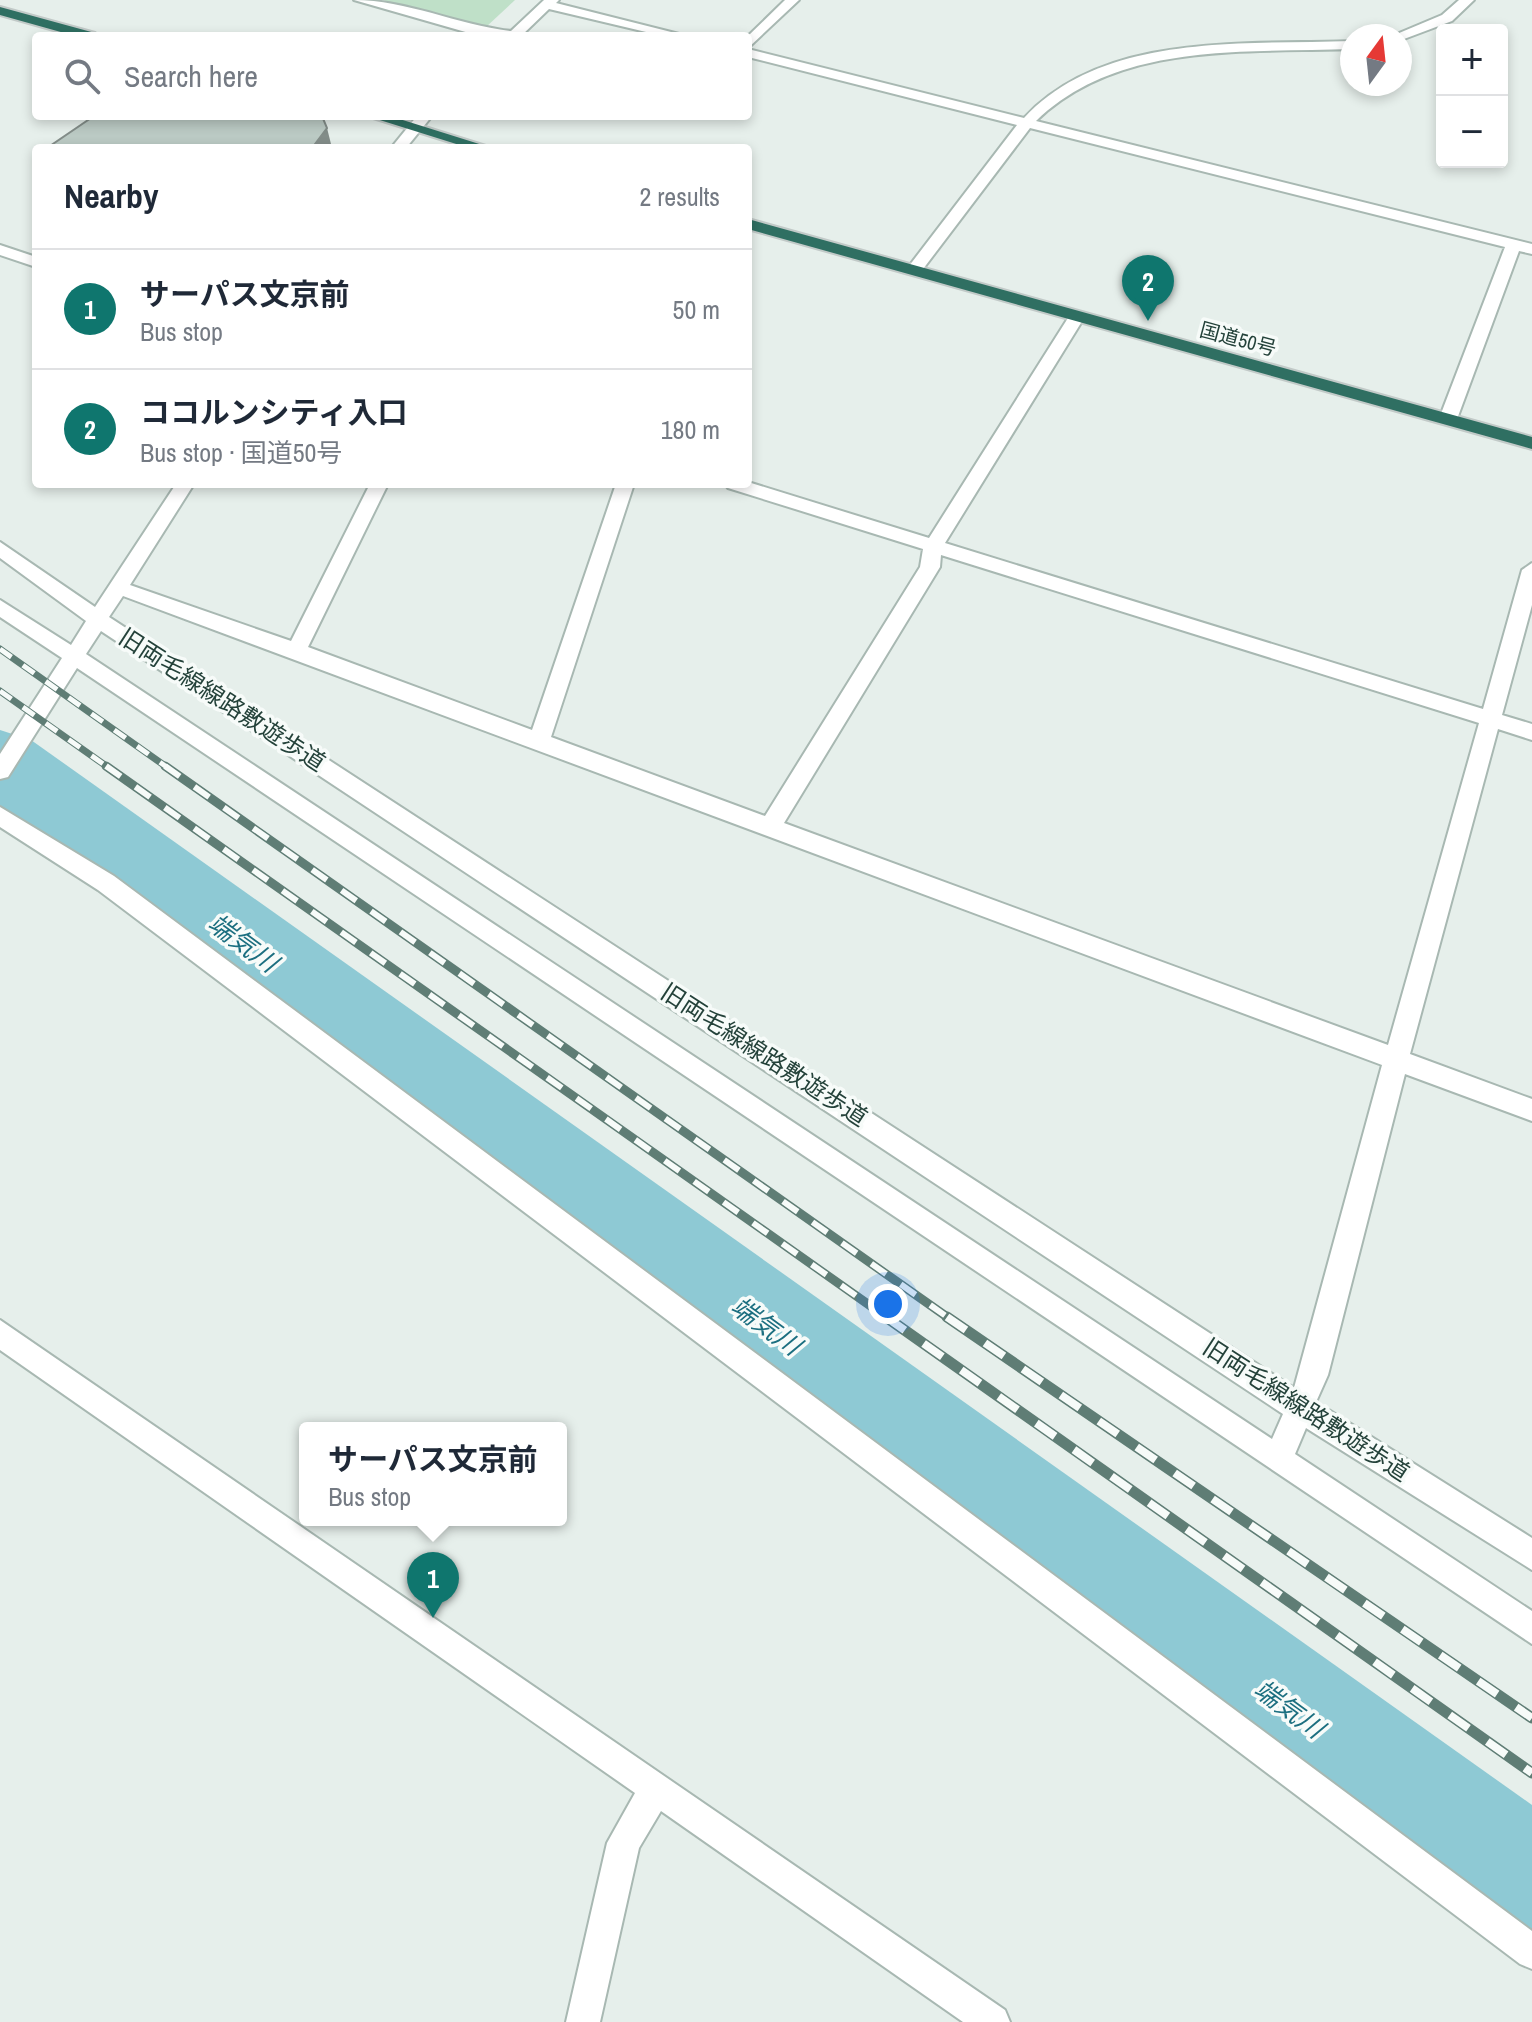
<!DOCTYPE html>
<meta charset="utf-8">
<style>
body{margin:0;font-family:"Archivo Narrow","Noto Sans JP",sans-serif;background:#f2f2f3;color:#1f2937}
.controls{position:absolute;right:24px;top:24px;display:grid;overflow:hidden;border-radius:8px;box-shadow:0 4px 12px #0003}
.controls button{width:72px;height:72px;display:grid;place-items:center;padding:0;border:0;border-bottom:2px solid #e0e1e3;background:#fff;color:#1f2937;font:40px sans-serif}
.compass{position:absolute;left:1340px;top:24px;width:72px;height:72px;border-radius:50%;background:#fff;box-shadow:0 4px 12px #0003;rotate:15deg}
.you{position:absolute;left:888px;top:1304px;width:28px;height:28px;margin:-20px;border:6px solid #fff;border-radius:50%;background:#1a73e8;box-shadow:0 0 0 12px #1a73e833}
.badge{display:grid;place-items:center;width:52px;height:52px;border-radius:50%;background:#0f766e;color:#fff;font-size:26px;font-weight:700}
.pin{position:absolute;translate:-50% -66px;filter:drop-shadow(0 2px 4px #0008)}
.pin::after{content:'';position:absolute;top:42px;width:28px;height:24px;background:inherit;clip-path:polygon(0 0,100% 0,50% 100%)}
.popup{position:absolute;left:299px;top:1422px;width:268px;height:104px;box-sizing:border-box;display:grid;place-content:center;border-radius:8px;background:#fff;filter:drop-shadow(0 2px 6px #0005);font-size:26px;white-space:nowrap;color:#747a83}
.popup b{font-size:30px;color:#1f2937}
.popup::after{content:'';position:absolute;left:50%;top:100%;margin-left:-16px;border:16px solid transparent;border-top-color:#fff}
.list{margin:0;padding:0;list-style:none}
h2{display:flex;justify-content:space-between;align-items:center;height:104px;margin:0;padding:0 32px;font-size:34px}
h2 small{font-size:26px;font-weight:400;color:#747a83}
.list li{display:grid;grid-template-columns:52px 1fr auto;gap:24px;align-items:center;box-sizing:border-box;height:120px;padding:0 32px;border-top:2px solid #e0e1e3}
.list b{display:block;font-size:30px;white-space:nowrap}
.list p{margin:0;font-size:26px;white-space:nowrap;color:#747a83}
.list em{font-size:26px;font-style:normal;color:#747a83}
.icon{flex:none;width:44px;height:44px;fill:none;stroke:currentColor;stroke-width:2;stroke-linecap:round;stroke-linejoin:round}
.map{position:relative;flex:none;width:1532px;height:2022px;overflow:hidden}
.search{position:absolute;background:#fff;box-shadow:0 4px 12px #0003;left:32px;top:32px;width:720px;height:88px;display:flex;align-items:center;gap:20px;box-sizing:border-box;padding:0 28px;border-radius:8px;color:#747a83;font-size:30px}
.panel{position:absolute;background:#fff;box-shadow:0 4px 12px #0003;left:32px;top:144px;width:720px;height:344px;border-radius:8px}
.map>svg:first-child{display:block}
</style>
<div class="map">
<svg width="1532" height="2022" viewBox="0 0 1532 2022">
<rect width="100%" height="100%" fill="#e6efeb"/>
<path fill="#bfe0c8" d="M382 0H515L486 27Z"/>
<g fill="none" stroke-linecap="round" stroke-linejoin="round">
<path fill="#8ec9d4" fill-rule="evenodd" d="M0 730 31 740 1532 1805V1956L1484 1936 0 811Z"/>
<defs>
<path id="minor" d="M354 0C407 0 458 25 511 31L544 0H559L556 3 687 36H663L549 9 521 36 476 35Z
M785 0H799L748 48V36Z
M1459 0H1474L1452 21 1404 39 1392 36 1442 15Z
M1352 41V49C1246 53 1118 41 1036 121L1532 244V254L1519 251 1457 419 1448 425 1439 419 1505 247 1030 128 920 273H908L906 270 1017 125 748 57V49L1024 118C1104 32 1244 45 1352 41Z
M417 116H432L406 148H391Z
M0 245 36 257V267L0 255Z
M1076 313 1084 318 945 543 1483 709 1522 570 1532 563V605L1502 715 1532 724V740L1498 729 1410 1054 1532 1099V1121L1405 1074 1328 1375 1316 1402 1532 1538V1570L1306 1428 1295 1454 1532 1611V1644L77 668 8 777 0 779V754L62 658 0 617V600L71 645 86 621 0 558V542L95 607 176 484H194L130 585 291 641 370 484H388L308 647 532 730 616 484H634L551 737 765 816 920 567 923 549 728 488 725 484 748 482 929 538 1068 318ZM941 555 1479 723 1388 1045 784 823 940 567ZM123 596 1382 1065 1294 1388 109 617ZM101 631 1283 1414 1272 1439 86 654Z
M0 807 114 876 1532 1931V1969L1520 1964 98 890 0 827Z
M0 1320 1005 2010 1010 2022H963L661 1811 639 1848 600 2022H566L607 1843 635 1793 0 1350Z"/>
<path id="highway" d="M0 7 95 33 97 36H75L0 15Z
M367 116H390L492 148H469Z
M748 219 1532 437V449L748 229Z"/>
</defs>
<use href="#minor" stroke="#a8b8b2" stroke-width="4"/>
<use href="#highway" stroke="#c2cac8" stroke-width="4"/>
<use href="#minor" fill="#fff" fill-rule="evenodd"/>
<use href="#highway" fill="#2f6f62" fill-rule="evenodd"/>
<defs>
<path id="rail-far2" d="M0 649 168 768
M0 691 109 768"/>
<path id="rail-far1" d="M106 766 889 1319
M165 766 950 1319"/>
<path id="rail" d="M886 1317 1532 1773
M947 1317 1532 1718"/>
</defs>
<use href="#rail-far2" stroke="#5f7d75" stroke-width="7"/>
<use href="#rail-far1" stroke="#5f7d75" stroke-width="9"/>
<use href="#rail" stroke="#5f7d75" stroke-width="11"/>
<use href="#rail-far2" stroke="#f7fbf9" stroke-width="5" stroke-dasharray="14" stroke-linecap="butt"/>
<use href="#rail-far1" stroke="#f7fbf9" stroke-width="6" stroke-dasharray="18" stroke-linecap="butt"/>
<use href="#rail" stroke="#f7fbf9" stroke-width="8" stroke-dasharray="23" stroke-linecap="butt"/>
</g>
<path fill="#838d89" d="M327 128 332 148H312Z"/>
<path fill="#bbcac4" stroke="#838d89" stroke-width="2" d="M94 116H322L327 128 312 148H47Z"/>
<g text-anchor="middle" stroke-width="7" stroke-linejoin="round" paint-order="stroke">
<g font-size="20" fill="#24423a" stroke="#f7fbf9">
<text transform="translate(1238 339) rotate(15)" y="7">国道50号</text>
</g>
<g font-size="24" fill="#24423a" stroke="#f7fbf9">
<text transform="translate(222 700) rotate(33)" y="8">旧両毛線線路敷遊歩道</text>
<text transform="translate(764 1055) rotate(33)" y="8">旧両毛線線路敷遊歩道</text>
<text transform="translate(1306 1410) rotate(33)" y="8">旧両毛線線路敷遊歩道</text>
</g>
<g font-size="26" font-style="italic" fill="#1c6f80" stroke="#f7fbf9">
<text transform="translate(243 943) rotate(36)" y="9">端気川</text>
<text transform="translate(766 1326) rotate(36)" y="9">端気川</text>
<text transform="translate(1289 1709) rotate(36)" y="9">端気川</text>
</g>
</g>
</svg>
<div class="controls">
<button>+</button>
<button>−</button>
</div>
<svg class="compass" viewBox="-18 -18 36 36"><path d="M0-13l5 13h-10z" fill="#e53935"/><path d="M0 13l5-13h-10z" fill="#747a83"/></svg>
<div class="you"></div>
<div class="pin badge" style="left:433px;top:1618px">1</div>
<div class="popup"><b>サーパス文京前</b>Bus stop</div>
<div class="pin badge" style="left:1148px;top:321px">2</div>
<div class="search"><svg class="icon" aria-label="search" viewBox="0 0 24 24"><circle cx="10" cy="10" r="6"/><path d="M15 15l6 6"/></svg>Search here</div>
<section class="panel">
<h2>Nearby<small>2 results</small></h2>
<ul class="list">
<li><span class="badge">1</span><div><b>サーパス文京前</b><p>Bus stop</p></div><em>50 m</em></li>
<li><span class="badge">2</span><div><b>ココルンシティ入口</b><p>Bus stop · 国道50号</p></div><em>180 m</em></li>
</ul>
</section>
</div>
